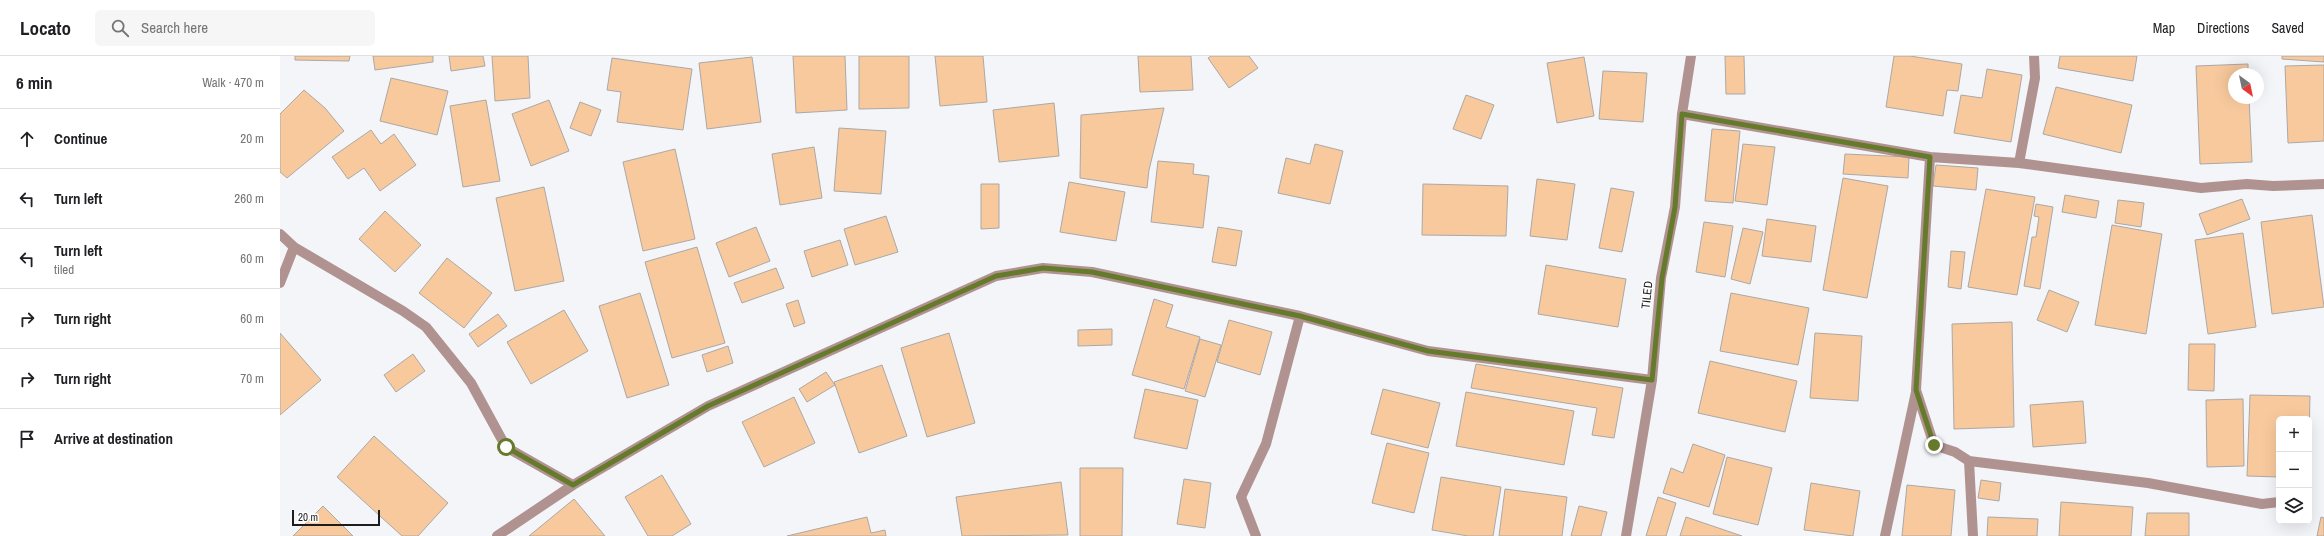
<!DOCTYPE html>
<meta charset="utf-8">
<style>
body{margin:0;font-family:"Archivo Narrow",sans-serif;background:#f6f6f6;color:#202124}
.controls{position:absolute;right:12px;bottom:12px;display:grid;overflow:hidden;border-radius:6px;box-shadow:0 4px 16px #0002}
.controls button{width:36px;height:36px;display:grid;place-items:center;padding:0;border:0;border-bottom:1px solid #e0e0e0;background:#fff;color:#202124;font:20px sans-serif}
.compass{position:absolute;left:1948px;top:12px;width:36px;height:36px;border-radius:50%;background:#fff;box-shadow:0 4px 16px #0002;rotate:147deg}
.scale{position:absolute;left:12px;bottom:10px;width:88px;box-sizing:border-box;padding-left:4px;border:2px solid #1d1d1e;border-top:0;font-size:11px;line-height:14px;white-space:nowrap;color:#1d1d1e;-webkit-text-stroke:3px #fff;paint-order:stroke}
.stop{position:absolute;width:12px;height:12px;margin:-9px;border:3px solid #657a2a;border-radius:50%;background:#fff}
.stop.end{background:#657a2a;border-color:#fff;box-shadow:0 1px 4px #0008}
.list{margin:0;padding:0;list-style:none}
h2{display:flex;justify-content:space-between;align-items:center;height:52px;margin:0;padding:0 16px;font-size:17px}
h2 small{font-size:13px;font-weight:400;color:#757577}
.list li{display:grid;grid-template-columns:26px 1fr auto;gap:12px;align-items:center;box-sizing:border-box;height:60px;padding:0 16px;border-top:1px solid #e0e0e0}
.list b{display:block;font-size:15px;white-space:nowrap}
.list p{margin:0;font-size:13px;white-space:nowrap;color:#757577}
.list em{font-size:13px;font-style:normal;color:#757577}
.icon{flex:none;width:22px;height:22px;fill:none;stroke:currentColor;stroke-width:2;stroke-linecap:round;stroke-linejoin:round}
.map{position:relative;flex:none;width:2044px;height:480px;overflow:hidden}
header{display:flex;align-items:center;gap:24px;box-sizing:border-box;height:56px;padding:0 20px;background:#fff;border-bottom:1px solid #e0e0e0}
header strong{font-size:19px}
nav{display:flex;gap:22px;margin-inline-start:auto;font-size:14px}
.search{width:280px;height:36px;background:#f6f6f6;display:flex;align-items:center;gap:10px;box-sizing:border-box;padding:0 14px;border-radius:6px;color:#757577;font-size:15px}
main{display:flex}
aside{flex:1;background:#fff}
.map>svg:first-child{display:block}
</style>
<header>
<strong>Locato</strong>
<div class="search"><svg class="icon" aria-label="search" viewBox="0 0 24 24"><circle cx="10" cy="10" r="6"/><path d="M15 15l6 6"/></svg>Search here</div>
<nav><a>Map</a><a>Directions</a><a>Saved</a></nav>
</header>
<main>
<aside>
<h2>6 min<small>Walk · 470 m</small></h2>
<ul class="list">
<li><svg class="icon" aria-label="ahead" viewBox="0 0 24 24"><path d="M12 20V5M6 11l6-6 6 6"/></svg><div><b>Continue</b></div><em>20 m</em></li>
<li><svg class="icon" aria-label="left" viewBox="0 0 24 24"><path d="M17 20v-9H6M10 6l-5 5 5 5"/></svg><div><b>Turn left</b></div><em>260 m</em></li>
<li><svg class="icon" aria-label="left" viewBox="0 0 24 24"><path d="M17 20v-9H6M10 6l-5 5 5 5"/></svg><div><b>Turn left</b><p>tiled</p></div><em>60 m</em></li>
<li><svg class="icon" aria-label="right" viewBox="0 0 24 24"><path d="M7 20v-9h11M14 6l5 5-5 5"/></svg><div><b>Turn right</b></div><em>60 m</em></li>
<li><svg class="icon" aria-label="right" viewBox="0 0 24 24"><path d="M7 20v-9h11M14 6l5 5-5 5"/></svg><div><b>Turn right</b></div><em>70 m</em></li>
<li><svg class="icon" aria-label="arrive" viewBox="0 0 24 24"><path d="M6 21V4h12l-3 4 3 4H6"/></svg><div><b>Arrive at destination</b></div></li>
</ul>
</aside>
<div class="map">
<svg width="2044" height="480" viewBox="0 0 2044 480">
<rect width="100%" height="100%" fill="#f4f5f9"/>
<path fill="#f8c99d" stroke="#aba8a5" d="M15 0H70L69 5 15 4Z
M93 0H153V6L95 14Z
M169 0H203L205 10 171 15Z
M212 0H248L250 42 215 45Z
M513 0H565L567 54 516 57Z
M579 0H629V52L579 53Z
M655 0H703L707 46 660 50Z
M858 0H911L913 34 860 36Z
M931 0H969L978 12 949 32 928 2Z
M1445 0H1464L1465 38H1446Z
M1614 0H1630L1682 8 1678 35 1667 34 1663 60 1606 51Z
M1780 0H1857L1853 25 1778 12Z
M2002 0H2044V6L2002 3Z
M472 1 481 66 427 73 419 7Z
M1304 1 1314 60 1277 67 1267 7Z
M332 2 412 13 403 74 337 66 341 36 327 34Z
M1968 8V18H1954V42H1969L1972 106 1920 108 1916 10Z
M2044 9V85L2008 87 2005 10Z
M1707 13 1742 19 1731 86 1674 77 1681 39 1702 42Z
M1323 15 1367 17 1363 66 1319 63Z
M111 22 168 35 157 79 100 65Z
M1776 31 1852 49 1841 97 1763 78Z
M24 34 45 52 64 75 7 122 0 116V58Z
M1186 39 1214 49 1201 83 1173 73Z
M206 44 220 125 183 131 170 50Z
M269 44 289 95 251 110 232 58Z
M300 46 321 54 311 80 290 72Z
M774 47 779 100 719 106 713 54Z
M884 52 869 114 867 132 800 122 801 59Z
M559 72 606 75 601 138 554 135Z
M1432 73 1460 75 1453 147 1425 145Z
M91 74 101 88 114 78 136 109 100 135 84 112 68 123 52 101Z
M1035 88 1063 95 1050 148 998 137 1006 102 1030 108Z
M1463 88 1495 91 1487 149 1455 145Z
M534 91 542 142 500 149 492 98Z
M395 93 415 183 363 195 343 106Z
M1565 98 1629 101 1628 122 1563 118Z
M878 105 914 108 913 118 929 120 923 172 871 166Z
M1656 109 1698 112 1696 134 1653 130Z
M1563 122 1608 130 1587 242 1543 234Z
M1257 123 1295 128 1287 184 1250 180Z
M789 126 845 136 836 185 780 176Z
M701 128H719V172L701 173Z
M1143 128 1228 130 1226 180 1142 179Z
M264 131 284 225 235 235 216 142Z
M1331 132 1354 136 1342 196 1319 192Z
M1706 133 1755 141 1737 239 1688 231Z
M1785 139 1819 145 1816 162 1782 156Z
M1962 143 1970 163 1927 179 1919 158Z
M1838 144 1864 147 1861 171 1835 167Z
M1756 148 1773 151 1760 233 1744 230 1752 181H1756L1759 161 1754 160Z
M105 155 141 189 115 216 79 183Z
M2032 159 2044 251 1992 258 1981 166Z
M606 160 618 196 575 209 564 173Z
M1487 163 1536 170 1531 206 1482 200Z
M1424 166 1453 170 1445 221 1416 216Z
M1832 169 1882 178 1866 278 1815 269Z
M476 171 490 205 449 221 436 187Z
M938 171 962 175 956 210 932 206Z
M1463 172 1483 176 1470 228 1451 223Z
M1963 177 1976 271 1928 278 1915 184Z
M560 184 568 209 532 221 524 195Z
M417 191 445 287 392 302 365 206Z
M1671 195 1685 196 1681 233 1668 231Z
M167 202 212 237 184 272 139 237Z
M1266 209 1346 223 1338 271 1258 258Z
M496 212 504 232 462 247 454 227Z
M1769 234 1799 246 1787 276 1757 264Z
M360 237 389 329 347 342 319 250Z
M1451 237 1529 252 1518 309 1440 295Z
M874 243 893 249 886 271 920 281 904 333 852 319Z
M518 244 525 267 514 271 506 248Z
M284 254 308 295 251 328 227 286Z
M218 258 227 270 198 291 189 278Z
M949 264 992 276 980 319 937 306Z
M1732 266 1734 371 1674 373 1672 268Z
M832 273V289L798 290V274Z
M0 277 41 324 0 359Z
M669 277 695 367 647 381 621 292Z
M1535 277 1582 280 1578 345 1530 342Z
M920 283 941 289 925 341 905 335Z
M1909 288H1935L1934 335 1908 334Z
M448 290 453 307 427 316 422 299Z
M133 298 145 315 116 336 104 319Z
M1430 305 1517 325 1505 376 1418 357Z
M1196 308 1343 332 1334 382 1312 379 1317 352 1191 332Z
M602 309 627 380 579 397 554 326Z
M546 316 555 329 527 346 519 333Z
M865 333 918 344 907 393 854 382Z
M1103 333 1160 347 1148 392 1091 378Z
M1186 336 1294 355 1284 409 1176 390Z
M1970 339 2030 340 2029 384V363H1999V421L1967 420Z
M514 341 535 387 484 411 462 366Z
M1963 343 1964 410 1927 411 1926 344Z
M1803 345 1806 387 1753 391 1750 349Z
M94 380 168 447 138 480H122L57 421Z
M1107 387 1149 397 1134 457 1092 447Z
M1413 388 1445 399 1429 451 1383 437 1391 412 1403 417Z
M1447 401 1492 412 1478 469 1433 458Z
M800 412H843L842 480H800Z
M382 419 411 468 392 480H368L345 441Z
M1161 421 1221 431 1213 480H1188L1152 474Z
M904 423 931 427 925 472 897 468Z
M1701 424 1721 427 1719 445 1698 442Z
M781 426 788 479 682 480 676 441Z
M1531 427 1580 435 1573 480 1524 474Z
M1627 429 1675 434 1671 480H1622Z
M1225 433 1287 441 1282 480H1219Z
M1378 441 1396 447 1386 480H1366Z
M294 443 325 480H249Z
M1781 446 1853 451 1851 480H1779Z
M43 450 73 480H13Z
M1299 450 1327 456 1321 480H1291Z
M1867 457H1909V480H1865Z
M587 461 591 477 605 474 606 480H507Z
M1406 461 1462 480H1400Z
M1708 461 1758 463 1757 480H1707Z
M2041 461 2044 462V480H2037Z"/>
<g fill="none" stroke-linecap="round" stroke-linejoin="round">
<path stroke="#b09390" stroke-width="10" d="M1402 58 1650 101 1739 107 1921 132 1967 128 1993 130 2044 128
M1650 101 1636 334 1654 389 1675 396 1689 405 1693 480
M1739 107 1755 22 1754 0
M0 178 14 191 123 255 146 271 191 327 226 391 293 429
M0 227 14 191
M1689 405 1868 427 1982 448 1999 446
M217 480 293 429 428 350 716 220 763 212 812 216 1020 260 1148 295 1372 324
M976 480 961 441 986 388 1020 260
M1346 480 1372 324 1381 222 1395 151 1402 58 1411 0
M1605 480 1636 336"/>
</g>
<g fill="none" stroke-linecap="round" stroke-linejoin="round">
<path stroke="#657a2a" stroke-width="5" d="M226 391 293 429 428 350 716 220 763 212 812 216 1020 260 1148 295 1372 324 1382 222 1395 151 1402 58 1650 101 1636 334 1654 389"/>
</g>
<g text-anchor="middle" stroke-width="3" stroke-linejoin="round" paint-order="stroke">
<g font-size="12" fill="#1d1d1e" stroke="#fff">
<text transform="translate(1367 239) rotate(-84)" y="4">TILED</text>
</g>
</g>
</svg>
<div class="controls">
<button>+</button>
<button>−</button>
<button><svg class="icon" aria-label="layers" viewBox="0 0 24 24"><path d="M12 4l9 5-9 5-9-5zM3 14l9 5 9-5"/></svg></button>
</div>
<svg class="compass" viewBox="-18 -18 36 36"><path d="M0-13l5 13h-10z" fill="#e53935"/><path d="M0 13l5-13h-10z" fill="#757577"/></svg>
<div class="scale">20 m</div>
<div class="stop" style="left:226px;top:391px"></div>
<div class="stop end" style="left:1654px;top:389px"></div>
</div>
</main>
